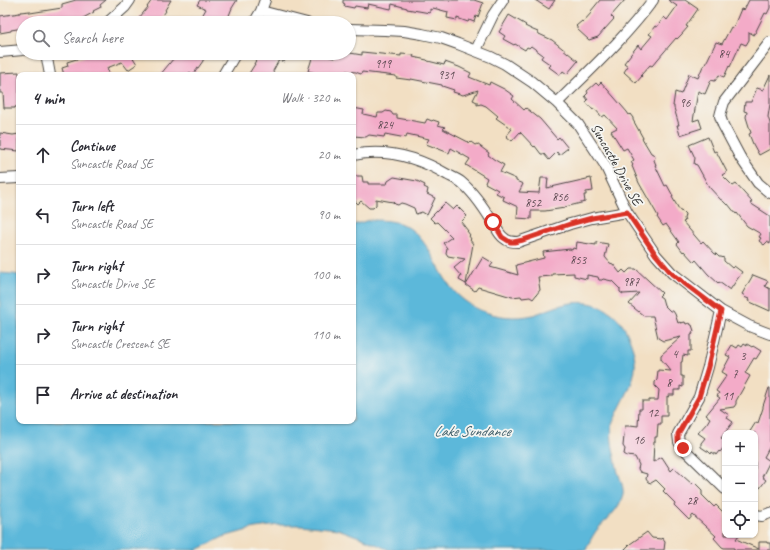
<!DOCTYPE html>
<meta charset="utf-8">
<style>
body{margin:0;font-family:Caveat,sans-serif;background:#f7f7f7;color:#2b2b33}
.controls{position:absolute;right:12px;bottom:12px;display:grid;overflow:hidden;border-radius:8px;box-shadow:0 1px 3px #0004}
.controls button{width:36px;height:36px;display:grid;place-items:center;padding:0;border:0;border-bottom:1px solid #e1e1e2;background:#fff;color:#2b2b33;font:20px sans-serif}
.stop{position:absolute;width:12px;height:12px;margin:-9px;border:3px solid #d93025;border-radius:50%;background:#fff}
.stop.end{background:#d93025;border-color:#fff;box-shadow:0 1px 4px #0008}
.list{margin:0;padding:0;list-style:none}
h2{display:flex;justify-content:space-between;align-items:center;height:52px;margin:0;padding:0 16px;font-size:17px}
h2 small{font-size:13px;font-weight:400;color:#7c7c81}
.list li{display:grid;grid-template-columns:26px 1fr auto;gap:12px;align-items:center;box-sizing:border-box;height:60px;padding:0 16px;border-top:1px solid #e1e1e2}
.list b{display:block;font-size:15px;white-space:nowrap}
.list p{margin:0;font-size:13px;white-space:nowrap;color:#7c7c81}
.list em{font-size:13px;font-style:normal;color:#7c7c81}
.icon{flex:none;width:22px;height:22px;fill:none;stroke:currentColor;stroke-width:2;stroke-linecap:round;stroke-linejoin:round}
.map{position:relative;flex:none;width:770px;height:550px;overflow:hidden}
.search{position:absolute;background:#fff;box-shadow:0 1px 3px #0004;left:16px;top:16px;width:340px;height:44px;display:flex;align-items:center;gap:10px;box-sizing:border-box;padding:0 14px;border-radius:22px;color:#7c7c81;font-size:15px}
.panel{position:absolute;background:#fff;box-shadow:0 1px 3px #0004;left:16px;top:72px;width:340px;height:352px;border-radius:8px}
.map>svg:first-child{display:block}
</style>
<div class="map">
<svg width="770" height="550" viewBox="0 0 770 550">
<rect width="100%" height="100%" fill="#f6f6f2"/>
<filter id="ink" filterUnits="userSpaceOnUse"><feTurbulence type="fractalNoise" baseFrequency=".025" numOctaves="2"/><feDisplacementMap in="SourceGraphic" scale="8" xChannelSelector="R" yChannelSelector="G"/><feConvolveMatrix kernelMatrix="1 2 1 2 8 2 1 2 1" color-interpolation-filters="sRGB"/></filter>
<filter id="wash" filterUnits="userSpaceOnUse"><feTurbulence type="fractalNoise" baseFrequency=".012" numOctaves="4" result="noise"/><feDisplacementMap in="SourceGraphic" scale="16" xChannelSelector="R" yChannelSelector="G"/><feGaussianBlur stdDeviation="0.9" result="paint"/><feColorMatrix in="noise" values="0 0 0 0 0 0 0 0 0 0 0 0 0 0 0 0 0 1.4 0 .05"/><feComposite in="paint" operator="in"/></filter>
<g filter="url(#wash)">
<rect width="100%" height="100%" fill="#f2dfc3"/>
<path fill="#5cb8da" stroke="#447282" d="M369 220C378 220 389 220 399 223 425 232 433 261 448 283 455 294 467 304 480 310 496 317 516 319 533 315 552 309 567 300 588 303 596 304 607 309 613 314 627 325 639 357 634 374 631 389 622 402 616 416 614 420 612 423 612 427 610 439 614 452 616 463 617 467 617 471 619 475 621 481 624 488 623 495 619 511 606 519 596 531 592 537 588 544 586 550H389L362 538 338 529 301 525H279L255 528 223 537 197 550H0V273L13 274 19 275V421H353V225Z"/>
<g id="blocks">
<path fill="#f3abc8" d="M76 0H106L100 5 101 7 93 11 94 12 76 22 73 23H23V28L11 30V31L0 33V16L20 13V12L30 11V13L62 8V4Z
M152 0H171L165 10 166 11 157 23H135L148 7H147Z
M200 0H237L232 8 226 23H198L206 9 197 5Z
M343 0H474L483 3 478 17 476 16 474 22 469 20 468 22 457 18V20L447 18 448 12 433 8 432 10 430 9V13L407 9V8L392 4 391 9 368 4 367 8 355 6 354 8 344 6 345 4 343 3Z
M535 0H555L549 9Z
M600 0H625L611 16 614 19 604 30 598 37 589 40 577 29V27L576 26 582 21 583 22 592 12 591 11Z
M668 0H685L698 9 686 26 688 27 681 35 677 39 676 38 652 66 650 65 641 75 642 76 636 83 624 72 628 66 624 63 638 45 641 49 652 36 649 34 655 26 657 27 664 17 667 20 677 6Z
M749 0H770V8L767 14 765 13 754 35 749 32V40L746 45 741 43 730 67 729 66 724 77 719 75 715 81 711 80 705 94 698 91 693 121 699 119 702 128 680 135 677 125H679L674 108V106H673L675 92 681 94 689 74 698 78 703 66H704L708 59 716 42 722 44 731 27 733 28 741 9 744 10Z
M509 15 526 25 525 26 533 30 538 32 539 34 552 40 578 61 567 74 563 71 560 75 549 67 551 65 541 58 543 55 531 46 529 48 527 47 525 50 515 44 514 45 503 39 505 36 499 32Z
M362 52 401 56V54L414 55 413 57 427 60 428 61 444 65 445 62 459 67 471 73 469 77 489 85 490 82 504 89 514 96 512 99 524 110 526 108 540 119 557 139 559 137 568 148 559 155 557 152 549 160 544 154H541L535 146 534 147 520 132 512 141 506 136 512 129 496 118 498 116 486 106 481 104 477 105V102L473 100 478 90 463 95 453 92 454 90 442 86V85L411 79V80L396 78V76L362 72 361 74 358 73 356 72 346 71 345 75H333L326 74 325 75H315L316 73 308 71 313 55 319 57 320 54 334 58 335 53H350L362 55Z
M96 53H130L137 64 128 70 122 62 107 68 110 75H64L62 68 68 66 67 62Z
M178 53H207L203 60V61L193 75 190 72 187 75H160Z
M260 53H289L284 62 279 60 273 71 274 75H248L255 64H254Z
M19 72V106L15 107V108H4L3 93H0V73Z
M770 75V104L768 117 770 123V149L759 155 753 144 749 134 751 133 746 117 747 112 744 111 745 102H751L757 88 763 90Z
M601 82 627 112 629 115 630 114 633 118V120L643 138H642L651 153 653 154 655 157 654 160 656 165H655L665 186 667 185 673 196 672 197 680 211 683 212 685 214 684 219 685 221 683 222 701 243 703 241 715 254H716L719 257H721L724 258V261L732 268 734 266 742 272 730 290 719 282 718 283 708 274 696 260 694 262 684 251 683 252 677 244 679 242 666 224 663 226 657 217 658 216 639 183 632 166 633 165 631 162 634 160 627 148 623 150 611 131 617 128 605 115 602 117 594 108 593 110 586 102 588 100 585 96 588 93 587 91 596 83 598 85Z
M353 108 364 110 363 114 377 117 378 113H383L386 111 391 112 393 115H397V118L425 123 427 119 432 121 433 120 439 122 438 125 445 127 443 129 470 143 471 142 475 145 477 144 489 153 488 155 495 160 504 165 500 172 516 179V181L523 184 519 192 539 193 541 178H548L547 188 591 178 593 191 586 192V195H584L585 202 565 207V208L545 211H531V219L517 218 518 207 503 200 504 197 496 193 498 190 485 183 487 178 466 165 470 159 451 148 449 153 426 144 429 139 407 134 406 138 385 134 384 137 369 135 366 137 353 136Z
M0 133 13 135 19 134V151L0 149Z
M708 137 714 152 716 151 727 172 722 175 733 186 736 184 752 202 750 203 770 216V244L767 242 764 245 759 241 761 238 759 237 761 234 747 226 737 213 736 214 728 204 727 205 722 200H721L709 187 697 165 694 164 695 158 689 145Z
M353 176H362L363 182H368V184H387L388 181 394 177 417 181 425 185 424 187 428 189 427 194 435 198 427 215 422 212 416 214 414 208 405 204 401 203 398 205 395 204 393 202 376 199V205L373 208H369L361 201 358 204 353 199Z
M445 203 453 210 457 206 467 216 461 222 468 231H467L470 235 469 236 471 239 470 240 473 244 466 284 459 280 461 276 454 268 465 259 448 256 446 253 447 248 443 243 452 237 437 222 435 223 430 218Z
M577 242 596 245V242L608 244 605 257 610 263 613 264 620 273 623 270 626 273 630 269H636L662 293 659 296 662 298 664 305 670 311H673L675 314 678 323 680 322 681 323 685 322 686 324 690 323 691 325H692L694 331 692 332 693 334 691 335V351H688V356L683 355 682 362H681V376H683V387L680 386V390H674V395H669V397L667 396V416H661V424H658L657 437H655V442H654L653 462 662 457 671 471 674 468 692 484 694 482 702 490V495L714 507 716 505 725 514V535H739L736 539 759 549V542H767V543H770V550H734V548H724L722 547 714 538 716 536 693 515 689 520 674 505 675 503 663 491 665 489 656 480 651 483 648 482 646 479 647 474 640 472 638 469 639 465 635 457 627 456 624 454 625 449 623 446 625 426H630V425L638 426 639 409H642V401H649V400H658L659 390 655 386V382L657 380 658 370 671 371 661 359V355L681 337 663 341 658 338 653 316H644L629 304 639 293 623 294 620 292V289L612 281 603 279 602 280H599L598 277 587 275V279L574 276V273L552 274V276L538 277 540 290 533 299 530 297 522 298 521 296 512 297 478 287 475 291 466 285 483 257 493 263 490 267 518 275 516 265 544 258 543 252 570 249 572 250 573 248 576 249Z
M753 275 768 281 765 286 770 289V311L748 301 749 299 744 297 745 296 742 294Z
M744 344 747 346V344L752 347 753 346 761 351 756 359 754 358 745 373 750 376 736 401V404L734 407 720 409 729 415 727 418 733 422 721 438 725 441V446L720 452 719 451 716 455 712 452 711 454 708 451H707L701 447V443L705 438 698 433 707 423 710 418 706 415 720 398 717 396 719 393 716 391 727 375 722 372 730 357 726 355 732 345 737 348 739 345 742 347Z
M769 388H770V446L764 457 770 461 762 477 766 480 760 488 757 486 755 489V433H749L756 422 758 423 763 408V406Z
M647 532 652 538 661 539 662 538 665 542 664 550H624L630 544Z"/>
</g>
</g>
<g filter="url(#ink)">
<use href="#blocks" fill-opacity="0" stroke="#494642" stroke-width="1"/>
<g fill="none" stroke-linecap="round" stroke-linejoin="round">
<defs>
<path id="street" d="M261 11 307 23
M107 23 125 7 130 0
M254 23 261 11 265 0
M349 29 385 30 404 31 422 34 441 38 458 44 491 57 505 64 532 82 557 103 578 124 605 165 627 212 656 255 672 273 721 311 749 326 770 334
M770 42 724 102 721 112 720 116 723 125 740 157 758 183 770 193
M476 50 493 15 503 0
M0 52 23 50
M46 53 50 75
M223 75 236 53
M557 103C590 70 625 38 653 0
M353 155C387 148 418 157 448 175 452 177 457 179 461 182 473 192 484 208 492 221 496 226 498 234 504 238 508 242 513 242 518 242L570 224 592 218 627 212
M0 179 19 178
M721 311 708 367 699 397 678 434 679 442 683 448 725 489
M755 515 762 516 770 513"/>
</defs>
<use href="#street" stroke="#494642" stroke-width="12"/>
<use href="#street" stroke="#fff" stroke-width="10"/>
</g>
</g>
<g fill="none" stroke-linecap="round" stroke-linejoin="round" filter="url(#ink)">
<path stroke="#d93025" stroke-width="5" d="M493 222 502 237 510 242H514L523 240 570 224 592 218 627 212 656 255 672 274 721 311 708 367 699 397 678 434V442L683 448"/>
</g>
<g text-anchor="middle" stroke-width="3.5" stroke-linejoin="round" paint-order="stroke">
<g font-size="12" fill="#5d4b52">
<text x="724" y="58">84</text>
<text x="383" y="68">919</text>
<text x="446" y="79">931</text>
<text x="685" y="107">96</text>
<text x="385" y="129">824</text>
<text x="560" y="201">856</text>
<text x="533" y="207">852</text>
<text x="578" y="264">853</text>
<text x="631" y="286">987</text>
<text x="675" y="358">4</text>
<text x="743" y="360">3</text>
<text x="735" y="378">7</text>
<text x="669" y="387">8</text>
<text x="728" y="400">11</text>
<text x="653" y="417">12</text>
<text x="639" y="444">16</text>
<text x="692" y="505">28</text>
</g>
<g font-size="14" fill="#2b2b2b" stroke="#f6f6f2">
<text transform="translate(617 164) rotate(61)" y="5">Suncastle Drive SE</text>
</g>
<g font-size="15" font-style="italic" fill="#3c5c68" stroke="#f6f6f2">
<text x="472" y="436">Lake Sundance</text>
</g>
</g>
</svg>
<div class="controls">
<button>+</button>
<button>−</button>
<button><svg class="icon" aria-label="locate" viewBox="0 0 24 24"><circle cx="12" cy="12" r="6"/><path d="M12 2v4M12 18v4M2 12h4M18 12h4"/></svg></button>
</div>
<div class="stop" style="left:493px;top:222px"></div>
<div class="stop end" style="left:683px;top:448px"></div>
<div class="search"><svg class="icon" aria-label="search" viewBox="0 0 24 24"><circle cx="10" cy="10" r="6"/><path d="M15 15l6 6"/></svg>Search here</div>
<section class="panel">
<h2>4 min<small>Walk · 320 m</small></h2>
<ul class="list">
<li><svg class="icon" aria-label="ahead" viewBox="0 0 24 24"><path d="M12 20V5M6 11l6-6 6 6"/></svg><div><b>Continue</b><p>Suncastle Road SE</p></div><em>20 m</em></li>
<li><svg class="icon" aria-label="left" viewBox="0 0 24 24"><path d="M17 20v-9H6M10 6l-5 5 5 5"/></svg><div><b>Turn left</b><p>Suncastle Road SE</p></div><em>90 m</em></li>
<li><svg class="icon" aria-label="right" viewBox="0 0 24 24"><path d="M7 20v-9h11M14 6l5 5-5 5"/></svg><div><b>Turn right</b><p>Suncastle Drive SE</p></div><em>100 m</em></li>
<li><svg class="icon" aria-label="right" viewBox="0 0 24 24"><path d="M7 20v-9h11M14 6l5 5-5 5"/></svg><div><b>Turn right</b><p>Suncastle Crescent SE</p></div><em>110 m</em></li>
<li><svg class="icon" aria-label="arrive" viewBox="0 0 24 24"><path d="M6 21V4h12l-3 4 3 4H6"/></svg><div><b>Arrive at destination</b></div></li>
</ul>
</section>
</div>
